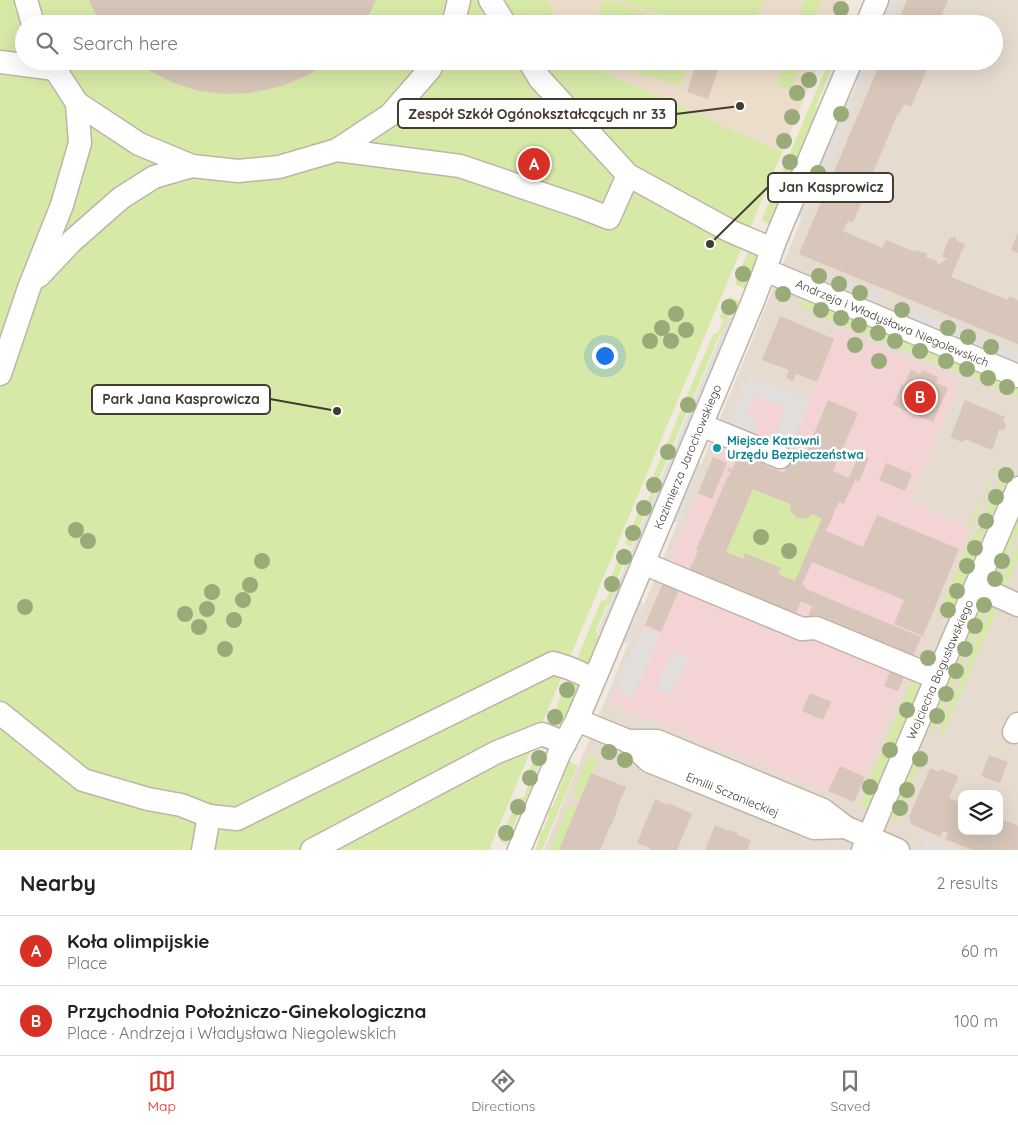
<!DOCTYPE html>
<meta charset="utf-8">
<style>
body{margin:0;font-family:Quicksand,sans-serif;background:#f6f6f6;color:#222}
.controls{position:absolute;right:15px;bottom:15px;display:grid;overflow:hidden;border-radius:10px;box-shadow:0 5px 20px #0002}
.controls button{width:45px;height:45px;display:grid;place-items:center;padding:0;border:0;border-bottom:1px solid #e0e0e0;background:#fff;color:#222;font:25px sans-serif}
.you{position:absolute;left:604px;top:355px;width:18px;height:18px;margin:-12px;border:4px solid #fff;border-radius:50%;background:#1a73e8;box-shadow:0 0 0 8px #1a73e833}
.badge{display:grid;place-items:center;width:32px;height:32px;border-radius:50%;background:#d93025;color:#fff;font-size:16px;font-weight:700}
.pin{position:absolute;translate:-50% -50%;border:2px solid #fff;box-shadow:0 1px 5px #0006}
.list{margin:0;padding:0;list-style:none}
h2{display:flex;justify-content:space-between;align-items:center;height:65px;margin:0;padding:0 20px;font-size:21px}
h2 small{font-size:16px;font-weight:400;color:#767676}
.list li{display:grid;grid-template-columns:32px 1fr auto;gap:15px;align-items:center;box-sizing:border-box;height:70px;padding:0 20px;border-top:1px solid #e0e0e0}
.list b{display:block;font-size:19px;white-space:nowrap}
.list p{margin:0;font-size:16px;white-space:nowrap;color:#767676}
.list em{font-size:16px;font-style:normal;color:#767676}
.icon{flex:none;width:28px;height:28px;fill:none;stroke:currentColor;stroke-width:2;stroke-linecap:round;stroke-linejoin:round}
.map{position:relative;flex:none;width:1018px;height:850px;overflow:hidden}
.search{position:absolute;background:#fff;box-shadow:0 5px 20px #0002;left:15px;right:15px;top:15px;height:55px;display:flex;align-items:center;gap:12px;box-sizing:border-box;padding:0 18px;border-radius:28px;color:#767676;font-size:19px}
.sheet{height:205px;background:#fff}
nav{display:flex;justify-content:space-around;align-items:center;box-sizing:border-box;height:70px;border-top:1px solid #e0e0e0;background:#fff;font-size:14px;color:#767676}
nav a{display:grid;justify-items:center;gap:2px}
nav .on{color:#d93025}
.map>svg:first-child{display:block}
</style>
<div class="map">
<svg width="1018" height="850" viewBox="0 0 1018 850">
<rect width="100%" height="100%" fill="#f2eae1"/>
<path fill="#e6dbcf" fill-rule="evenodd" d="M891 0H1018V850H544L866 61H994V24H881ZM962 794H999V831H962Z"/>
<path fill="#ecddca" d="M547 0H846L836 24H559Z
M580 61H820L782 152Z"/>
<path fill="#f4d3d4" d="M838 330 960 381 909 502 968 528 854 802 610 703 748 375 810 398Z"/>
<path fill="#d6e9a7" d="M0 0H547L559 24H24V61H580L782 152 489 850H0Z
M603 0H608L681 24H595Z
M617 0H763L755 24H691Z
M804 0H821L813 24H797Z
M604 61H689L681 86Z
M785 61H801L792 91 777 86Z
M829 61H835L816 106 818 107 778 209 773 226 763 221 762 219Z
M750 247 760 256 746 289 736 285 735 283Z
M730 297 740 301 735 314 728 317V318L721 335 720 334 655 488 657 489 649 507 648 506 631 547 625 544 642 502H647L652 491 649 486 713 334 718 333 723 321 720 317 728 298Z
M804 300 1012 386 1018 389V396L801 307Z
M996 465 998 466 971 528H968Z
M1004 470 1009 472 952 609 945 616 937 618 971 537 976 535Z
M753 489 790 504 791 512 797 518 806 519 812 514 822 518 795 581 778 574 780 568 745 553 743 559 726 552Z
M1018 518V531L994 587 990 585Z
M1018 543V559L1004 592 999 589Z
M623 548 629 550 614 587 616 588 609 605H607L596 630 599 639 586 668 576 661 601 601 606 600 611 589 608 586V584Z
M986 595 990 597 934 729 930 727Z
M994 599 1000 603 943 734 939 732 944 719Z
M914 675 918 681 917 692 869 807 860 804Z
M568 678 581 680 559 735 547 730Z
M542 750 550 754 546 763 538 767 531 783 533 784 525 801H524L506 844 500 841 518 798 524 797 528 786 525 783V780L537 752Z
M589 755 598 759 580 800 574 797 573 793Z
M917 755 922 757 897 820 891 818Z
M565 760 578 765 542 850H535L540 838 538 837 541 829 543 830 549 816 547 815 550 808H552L559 792 558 791 563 778 562 773Z
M570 804 577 807 559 850H549L568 806Z"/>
<path fill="#e2dedb" d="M884 0H900L889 24H874Z
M837 61H844L780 213 777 204Z
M858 61H874L862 89 852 77Z
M846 92 855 104 805 223 796 211Z
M831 274 885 296 869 306 814 283Z
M905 305 1018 352V365L889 314Z
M736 316 601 639 598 631 728 318Z
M748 375 810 398 789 454 770 446 785 408 755 396 747 415 760 421 752 439 726 428Z
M698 456 702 468 680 520 669 525Z
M640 596 644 607 629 642 618 646Z
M642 627 660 635 633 698 615 690Z
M672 651 689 658 670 696 656 689Z
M640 721 845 806 842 813 637 728Z
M922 837 950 848 954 850H922Z"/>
<path fill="#d7c6b9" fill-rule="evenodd" d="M89 0H376L371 11 363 24H102L96 15Z
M907 0H948L938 24H897Z
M137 61H328L310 74 282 86 251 93 225 94 199 91 174 83 150 71Z
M697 61H721L708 99 687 92Z
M881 61H921V63L928 67 911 107 904 104 899 114 898 113 872 175H873L853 223 848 221 843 231 882 248 886 240 915 252 916 250 927 254 926 257 937 261 938 265 947 259 942 256 949 239 955 236 957 241 965 244 951 277 1008 300 1009 296 1018 300V344L799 254Z
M1018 232V253L1011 250Z
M780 316 834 339 817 382 796 374 793 381 786 378 789 370 762 360Z
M911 370 920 374 922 370 938 377 936 383 948 388 933 422 893 405 902 384 904 385Z
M828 400 858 413 833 471 849 478 859 455 869 458 859 482 855 480 844 504 839 502 826 531 863 547 877 515 959 549 923 636 894 624 904 600 812 562 802 585 806 587V589L921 637 911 661 808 617 812 606 801 601 794 618 688 573 698 551 696 550 728 476 729 477 731 472 727 471 729 468 732 470 739 454 749 458 750 455 767 462 765 465 784 473 790 458 794 453 804 458ZM753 489 790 504 791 512 797 518 806 519 812 514 822 518 795 581 778 574 781 568 745 553 743 559 726 552Z
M965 400 1005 417 1003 421 1005 422 1006 426 1005 429 1001 430H999L992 450 965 439 964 442H962L952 438 951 436Z
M713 457 727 463 712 499 698 493Z
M886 463 912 474 905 491 879 480Z
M665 578 681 585 661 632 645 625Z
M893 665 907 670 898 691 884 686Z
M810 693 831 702 823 720 802 711Z
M989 755 1008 762 1000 783 981 776Z
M840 766 865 777 854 802 828 791Z
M930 768 939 772 940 769 958 776 957 782H956L949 798 962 803V831H999V818L1018 826V850H973L945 839 948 833 943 831 940 837 913 825 910 822V817H909Z
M591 773 626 787 615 814H616L612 824H611L600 850H559Z
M655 799 668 805 669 803 692 814 677 850H649L650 848 637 843Z
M715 825 729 831V830L738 833 737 835 751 840 747 850H705Z"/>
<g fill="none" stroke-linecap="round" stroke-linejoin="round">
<defs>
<g id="minor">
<path d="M26 0 33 24"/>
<path d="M490 0 505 24"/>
<path d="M452 24 455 17 459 0"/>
<path d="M867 24 877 0"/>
<path d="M51 61 55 69 77 103 139 144 192 166 238 171 279 167 337 150 390 115 430 69 434 61"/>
<path d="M529 61 540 79 628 175 730 231 772 249"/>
<path d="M0 62 55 69"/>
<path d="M337 150 460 166 578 206 609 218 628 175"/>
<path id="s1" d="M765 270 1018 376"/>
<path d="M39 276 72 241 121 198 154 177 192 166"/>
<path d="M0 374 29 288 62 205 80 143 77 103"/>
<path d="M701 425 780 457"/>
<path d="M643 563 802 629 816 628 937 678"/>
<path d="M976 586 1018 605"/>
<path d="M0 713 83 780 148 799 181 805 209 816 237 819 553 663 569 668 594 679"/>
<path d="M577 720 628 741H657L823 810 845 827 898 850"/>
<path d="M1014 732 1018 724"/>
<path id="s2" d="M628 741 646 758 649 761 814 828 845 827"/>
<path d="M203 850 209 816"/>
<path d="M312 850 497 752 542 734 565 743"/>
<path id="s3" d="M519 850 559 754 577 720 598 671 751 306 765 270 772 249 780 229 851 61"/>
<path id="s4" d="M863 850 1018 488"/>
</g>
</defs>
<use href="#minor" stroke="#c0b3a7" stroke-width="25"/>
<use href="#minor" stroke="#fff" stroke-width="22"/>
</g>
<g fill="#99ab78">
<circle cx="841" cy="9" r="8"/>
<circle cx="809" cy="80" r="8"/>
<circle cx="797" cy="93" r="8"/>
<circle cx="841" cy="114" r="8"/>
<circle cx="792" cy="117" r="8"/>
<circle cx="784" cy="141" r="8"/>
<circle cx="790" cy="162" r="8"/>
<circle cx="818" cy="173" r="8"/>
<circle cx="743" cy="274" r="8"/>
<circle cx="819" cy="276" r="8"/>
<circle cx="839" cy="284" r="8"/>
<circle cx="860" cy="293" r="8"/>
<circle cx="783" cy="294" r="8"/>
<circle cx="729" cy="307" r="8"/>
<circle cx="821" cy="310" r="8"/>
<circle cx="902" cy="310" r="8"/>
<circle cx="676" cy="314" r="8"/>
<circle cx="841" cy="318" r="8"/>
<circle cx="859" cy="325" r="8"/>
<circle cx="662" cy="328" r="8"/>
<circle cx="948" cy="328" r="8"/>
<circle cx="686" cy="330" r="8"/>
<circle cx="878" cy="333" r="8"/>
<circle cx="968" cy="337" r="8"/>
<circle cx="650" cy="341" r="8"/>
<circle cx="671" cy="341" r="8"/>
<circle cx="895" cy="341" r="8"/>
<circle cx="855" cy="345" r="8"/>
<circle cx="991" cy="347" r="8"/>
<circle cx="920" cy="351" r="8"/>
<circle cx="879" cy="361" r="8"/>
<circle cx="946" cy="361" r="8"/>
<circle cx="967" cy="369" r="8"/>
<circle cx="988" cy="378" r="8"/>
<circle cx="1007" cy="387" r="8"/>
<circle cx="688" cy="405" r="8"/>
<circle cx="668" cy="452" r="8"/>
<circle cx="1006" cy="475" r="8"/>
<circle cx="654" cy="485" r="8"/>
<circle cx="996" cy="497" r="8"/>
<circle cx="644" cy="508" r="8"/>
<circle cx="986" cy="521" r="8"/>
<circle cx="76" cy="530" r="8"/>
<circle cx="633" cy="533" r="8"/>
<circle cx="761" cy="537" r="8"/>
<circle cx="88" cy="541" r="8"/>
<circle cx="975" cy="548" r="8"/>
<circle cx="789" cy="551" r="8"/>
<circle cx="624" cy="557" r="8"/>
<circle cx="262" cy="561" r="8"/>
<circle cx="1002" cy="561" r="8"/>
<circle cx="967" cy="566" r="8"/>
<circle cx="995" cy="579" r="8"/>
<circle cx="612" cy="584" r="8"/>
<circle cx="250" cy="585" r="8"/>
<circle cx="957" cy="591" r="8"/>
<circle cx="212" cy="592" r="8"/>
<circle cx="243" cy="600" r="8"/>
<circle cx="984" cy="605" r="8"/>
<circle cx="25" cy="607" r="8"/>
<circle cx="207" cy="609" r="8"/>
<circle cx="948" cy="610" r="8"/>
<circle cx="185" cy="614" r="8"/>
<circle cx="234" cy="620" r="8"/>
<circle cx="975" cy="626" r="8"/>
<circle cx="199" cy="627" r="8"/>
<circle cx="225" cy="649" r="8"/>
<circle cx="965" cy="649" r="8"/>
<circle cx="928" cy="658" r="8"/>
<circle cx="956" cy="671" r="8"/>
<circle cx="567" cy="690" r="8"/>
<circle cx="946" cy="694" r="8"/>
<circle cx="907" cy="710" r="8"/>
<circle cx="937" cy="716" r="8"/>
<circle cx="555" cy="717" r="8"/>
<circle cx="890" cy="750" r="8"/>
<circle cx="609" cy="752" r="8"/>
<circle cx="539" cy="758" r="8"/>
<circle cx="920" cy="759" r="8"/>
<circle cx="625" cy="760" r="8"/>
<circle cx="530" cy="778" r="8"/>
<circle cx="870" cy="787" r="8"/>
<circle cx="907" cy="790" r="8"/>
<circle cx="518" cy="807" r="8"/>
<circle cx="900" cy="808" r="8"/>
<circle cx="506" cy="833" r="8"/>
</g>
<circle fill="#0f9aa8" stroke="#fff" stroke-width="2" cx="717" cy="448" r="5"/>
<g text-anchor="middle" stroke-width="5" stroke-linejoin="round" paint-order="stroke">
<g font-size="12" fill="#433a32" stroke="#fff">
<text dy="4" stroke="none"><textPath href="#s1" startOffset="138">Andrzeja i Władysława Niegolewskich</textPath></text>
<text dy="4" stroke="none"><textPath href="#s3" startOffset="428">Kazimierza Jarochowskiego</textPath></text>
<text dy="4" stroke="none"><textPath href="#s4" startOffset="196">Wojciecha Bogusławskiego</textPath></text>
<text dy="4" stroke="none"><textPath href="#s2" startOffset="119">Emilii Sczanieckiej</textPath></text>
</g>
<g font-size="12" font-weight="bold" fill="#0d838f" stroke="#fff" text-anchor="start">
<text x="727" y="445">Miejsce Katowni<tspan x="727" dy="14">Urzędu Bezpieczeństwa</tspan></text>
</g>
</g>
<path fill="none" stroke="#433a32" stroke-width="2" d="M740 106L676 114M710 244L768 187M337 411L270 399"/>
<g fill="#433a32" stroke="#fff" stroke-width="2">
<circle cx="740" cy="106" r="5"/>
<circle cx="710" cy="244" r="5"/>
<circle cx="337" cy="411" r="5"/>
</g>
<g fill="#fff" stroke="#433a32" stroke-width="2">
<rect x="398" y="99" width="278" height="29" rx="5"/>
<rect x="768" y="173" width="125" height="29" rx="5"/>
<rect x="92" y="385" width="178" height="29" rx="5"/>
</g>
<g font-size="14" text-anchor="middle" font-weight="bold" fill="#433a32">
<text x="537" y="119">Zespół Szkół Ogónokształcących nr 33</text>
<text x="831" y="192">Jan Kasprowicz</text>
<text x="181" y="404">Park Jana Kasprowicza</text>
</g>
</svg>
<div class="controls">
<button><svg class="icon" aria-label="layers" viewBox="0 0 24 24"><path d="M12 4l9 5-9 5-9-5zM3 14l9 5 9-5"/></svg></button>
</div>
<div class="you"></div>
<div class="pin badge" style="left:534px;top:164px">A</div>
<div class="pin badge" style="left:920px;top:397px">B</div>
<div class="search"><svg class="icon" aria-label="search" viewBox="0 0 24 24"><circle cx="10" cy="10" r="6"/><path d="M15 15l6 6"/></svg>Search here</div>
</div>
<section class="sheet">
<h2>Nearby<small>2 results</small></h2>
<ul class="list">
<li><span class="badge">A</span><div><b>Koła olimpijskie</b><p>Place</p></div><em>60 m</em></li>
<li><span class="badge">B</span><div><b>Przychodnia Położniczo-Ginekologiczna</b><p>Place · Andrzeja i Władysława Niegolewskich</p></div><em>100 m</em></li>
</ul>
</section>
<nav>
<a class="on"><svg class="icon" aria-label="map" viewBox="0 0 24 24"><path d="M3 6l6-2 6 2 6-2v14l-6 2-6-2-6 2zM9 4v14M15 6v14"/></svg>Map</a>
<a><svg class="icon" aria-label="directions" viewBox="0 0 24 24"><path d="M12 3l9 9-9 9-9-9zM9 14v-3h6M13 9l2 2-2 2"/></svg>Directions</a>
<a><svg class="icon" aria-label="saved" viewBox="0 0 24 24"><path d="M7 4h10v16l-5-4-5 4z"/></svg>Saved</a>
</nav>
